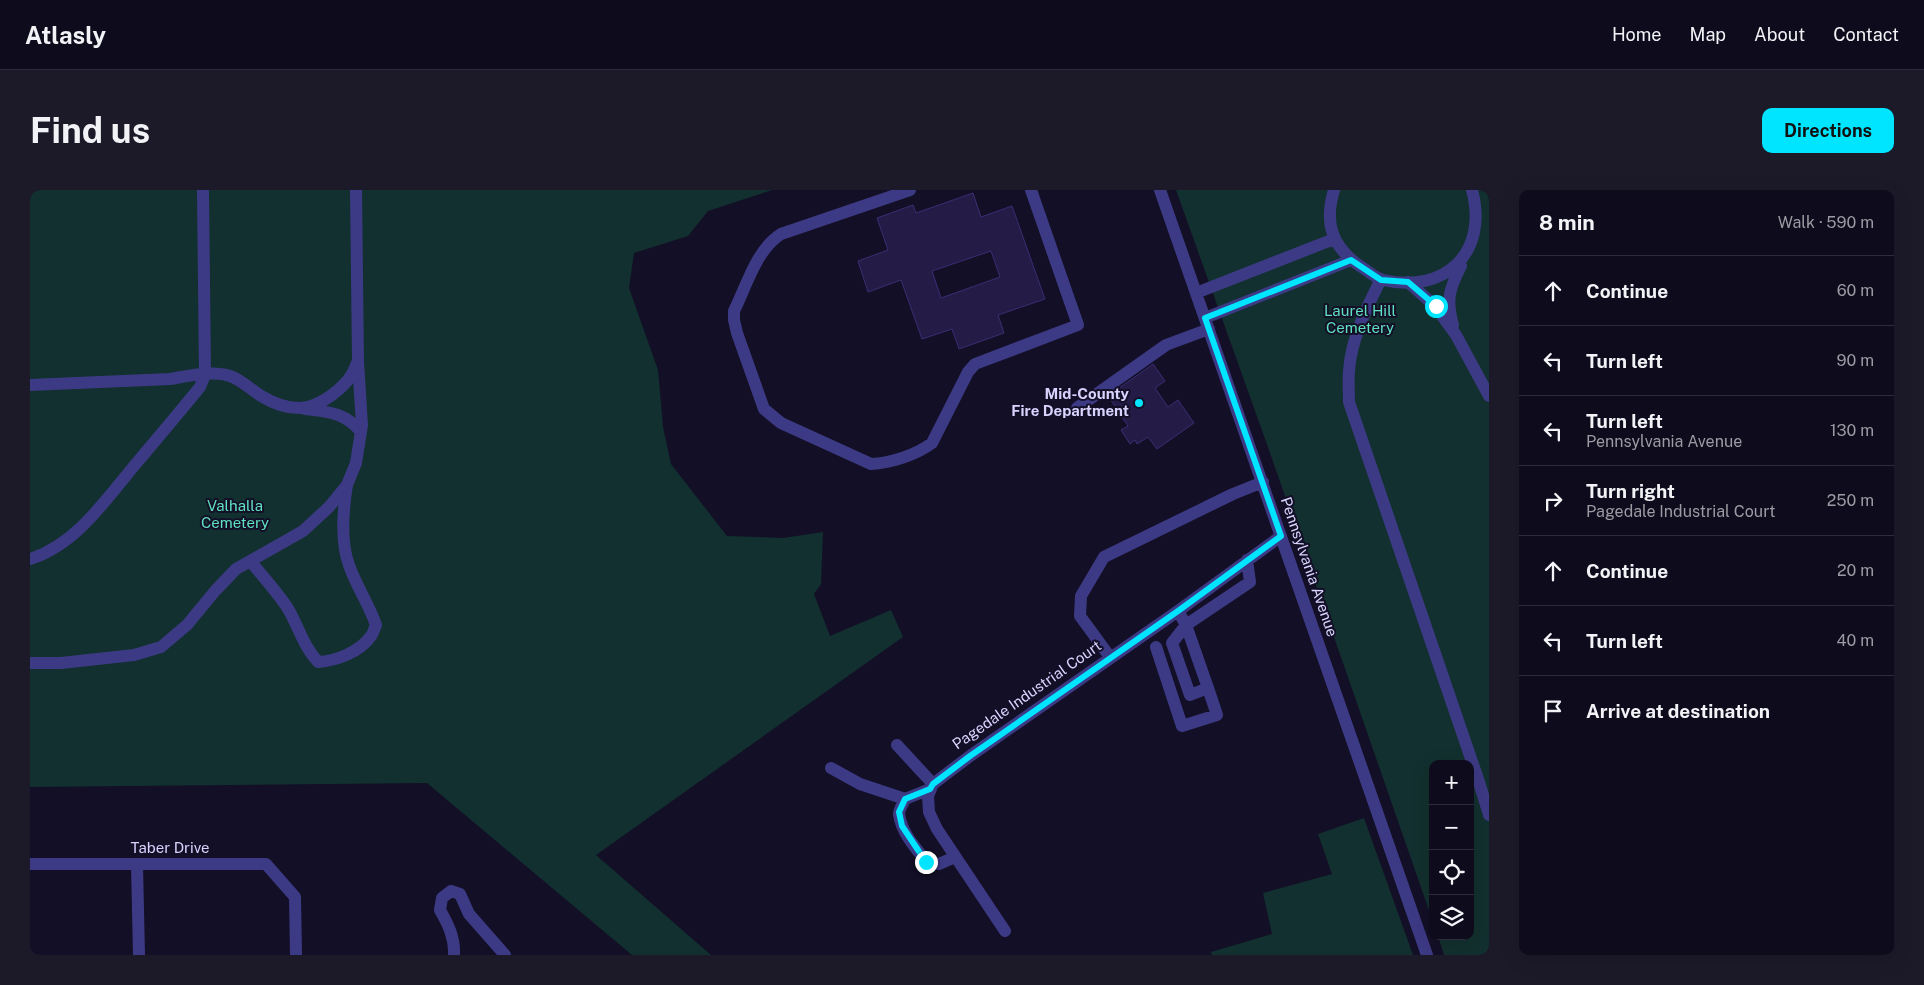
<!DOCTYPE html>
<meta charset="utf-8">
<style>
body{margin:0;font-family:"Public Sans",sans-serif;background:#1c1929;color:#f1f3f6}
.controls{position:absolute;right:15px;bottom:15px;display:grid;overflow:hidden;border-radius:10px;box-shadow:0 5px 20px #0002}
.controls button{width:45px;height:45px;display:grid;place-items:center;padding:0;border:0;border-bottom:1px solid #2e2b3b;background:#0e0b1c;color:#f1f3f6;font:25px sans-serif}
.stop{position:absolute;width:15px;height:15px;margin:-11px;border:4px solid #00e5ff;border-radius:50%;background:#fff}
.stop.end{background:#00e5ff;border-color:#fff;box-shadow:0 1px 5px #0008}
.list{margin:0;padding:0;list-style:none}
h2{display:flex;justify-content:space-between;align-items:center;height:65px;margin:0;padding:0 20px;font-size:21px}
h2 small{font-size:16px;font-weight:400;color:#9b9ba3}
.list li{display:grid;grid-template-columns:32px 1fr auto;gap:15px;align-items:center;box-sizing:border-box;height:70px;padding:0 20px;border-top:1px solid #2e2b3b}
.list b{display:block;font-size:19px;white-space:nowrap}
.list p{margin:0;font-size:16px;white-space:nowrap;color:#9b9ba3}
.list em{font-size:16px;font-style:normal;color:#9b9ba3}
.icon{flex:none;width:28px;height:28px;fill:none;stroke:currentColor;stroke-width:2;stroke-linecap:round;stroke-linejoin:round}
.map{position:relative;flex:none;width:1459px;height:765px;overflow:hidden;border-radius:10px}
header{display:flex;align-items:center;gap:30px;box-sizing:border-box;height:70px;padding:0 25px;background:#0e0b1c;border-bottom:1px solid #2e2b3b}
header strong{font-size:24px}
nav{display:flex;gap:28px;margin-inline-start:auto;font-size:18px}
.intro{display:flex;align-items:center;justify-content:space-between;box-sizing:border-box;height:120px;padding:0 30px}
h1{margin:0;font-size:35px}
.button{padding:12px 22px;border-radius:10px;background:#00e5ff;color:#111;font-size:18px;font-weight:700}
main{display:flex;gap:30px;padding:0 30px}
aside{flex:1;background:#0e0b1c;border-radius:10px;box-shadow:0 5px 20px #0002}
.map>svg:first-child{display:block}
</style>
<header>
<strong>Atlasly</strong>
<nav><a>Home</a><a>Map</a><a>About</a><a>Contact</a></nav>
</header>
<div class="intro"><h1>Find us</h1><a class="button">Directions</a></div>
<main>
<div class="map">
<svg width="1459" height="765" viewBox="0 0 1459 765">
<rect width="100%" height="100%" fill="#130f26"/>
<path fill="#12302f" d="M0 0H742L678 21 658 46 604 63 599 98 628 180 633 237 641 274 697 346 753 348 793 342 791 394 784 404 800 446 861 420 873 447 566 665 681 765H602L397 593 0 597Z
M1146 0H1459V765H1414L1408 746H1440V574H1403V732L1239 260Z
M1334 628 1383 765H1182L1181 762 1242 744 1233 703 1302 684 1288 644Z"/>
<path fill="#241b47" stroke="#3b2d73" fill-rule="evenodd" d="M943 3 951 27 982 16 1015 109 968 125 974 143 929 159 922 139 892 149 871 90 838 102 828 71 858 60 847 28 883 15 886 23ZM961 61 970 87 911 108 902 81Z
M1123 174 1135 191 1125 198 1138 217 1148 210 1164 233 1127 259 1118 247 1107 254 1105 250 1100 254 1091 240 1098 236 1078 206Z"/>
<g fill="none" stroke-linecap="round" stroke-linejoin="round">
<path stroke="#3d3a85" stroke-width="12" d="M880 0 751 44C726 60 717 95 704 121V130L707 143 734 219 751 233 841 274C861 273 886 265 902 253L938 182 945 174 1048 135 1001 0
M1130 0 1397 765
M1304 0C1294 33 1302 57 1330 76 1337 80 1345 88 1353 90 1414 104 1459 64 1442 0
M1351 89C1337 117 1321 149 1319 181 1318 191 1319 202 1319 212L1449 592 1459 625
M1378 92 1405 116 1426 145 1459 206
M1166 103 1304 49
M1175 128 1321 70
M1423 135C1416 110 1419 99 1431 76
M0 195 140 189C158 186 182 180 200 186 212 190 222 201 233 207 243 213 257 218 269 218 287 218 307 203 318 190 322 185 325 179 327 173
M1047 218 1136 155 1179 139
M275 219C298 222 315 222 331 242
M0 369C45 355 75 311 104 276 126 250 148 224 170 197L175 185 173 0
M220 371C233 386 246 401 257 417 268 435 273 456 288 472 306 471 330 462 341 446 343 444 344 439 346 435 339 414 326 396 319 375 310 351 313 320 317 295
M1148 421 1156 435 1178 498 1160 505 1142 453 1156 435 1220 392 1217 370
M1126 457 1152 536 1187 525 1178 498
M1080 467 1050 426 1051 406 1074 367 1203 304 1233 292
M0 473H31L104 465 131 457 157 435 185 401 206 379 273 341 299 317 317 295 326 273 332 235 328 172 326 0
M867 555 903 594
M801 578 830 594 875 609 900 599
M875 609C873 614 869 619 869 624 871 642 886 659 897 672L909 674 925 667
M0 674H236L265 707 266 765
M107 675 109 765
M975 741 907 639 899 622 898 606 903 594 940 566 1148 421 1251 346
M424 765C425 748 418 734 410 720L412 708 421 701 430 704 439 724 475 765"/>
</g>
<g fill="none" stroke-linecap="round" stroke-linejoin="round">
<path stroke="#00e5ff" stroke-width="6" d="M896 672 872 636 869 622 875 609 900 599 903 594 940 566 1148 421 1251 346 1175 128 1321 70 1351 90 1378 92 1406 116"/>
</g>
<circle fill="#00e5ff" stroke="#130f26" stroke-width="2" cx="1109" cy="213" r="5"/>
<g text-anchor="middle" stroke-width="4" stroke-linejoin="round" paint-order="stroke">
<g font-size="15" fill="#5fe0c0" stroke="#130f26">
<text x="1330" y="126">Laurel Hill<tspan x="1330" dy="17">Cemetery</tspan></text>
<text x="205" y="321">Valhalla<tspan x="205" dy="17">Cemetery</tspan></text>
</g>
<g font-size="15" font-weight="bold" fill="#d9d4ff" stroke="#130f26" text-anchor="end">
<text x="1099" y="209">Mid-County<tspan x="1099" dy="17">Fire Department</tspan></text>
</g>
<g font-size="15" fill="#d9d4ff" stroke="#130f26">
<text transform="translate(1279 377) rotate(71)" y="5">Pennsylvania Avenue</text>
<text transform="translate(997 505) rotate(-35)" y="5">Pagedale Industrial Court</text>
<text x="140" y="663">Taber Drive</text>
</g>
</g>
</svg>
<div class="controls">
<button>+</button>
<button>−</button>
<button><svg class="icon" aria-label="locate" viewBox="0 0 24 24"><circle cx="12" cy="12" r="6"/><path d="M12 2v4M12 18v4M2 12h4M18 12h4"/></svg></button>
<button><svg class="icon" aria-label="layers" viewBox="0 0 24 24"><path d="M12 4l9 5-9 5-9-5zM3 14l9 5 9-5"/></svg></button>
</div>
<div class="stop" style="left:1406px;top:116px"></div>
<div class="stop end" style="left:896px;top:672px"></div>
</div>
<aside>
<h2>8 min<small>Walk · 590 m</small></h2>
<ul class="list">
<li><svg class="icon" aria-label="ahead" viewBox="0 0 24 24"><path d="M12 20V5M6 11l6-6 6 6"/></svg><div><b>Continue</b></div><em>60 m</em></li>
<li><svg class="icon" aria-label="left" viewBox="0 0 24 24"><path d="M17 20v-9H6M10 6l-5 5 5 5"/></svg><div><b>Turn left</b></div><em>90 m</em></li>
<li><svg class="icon" aria-label="left" viewBox="0 0 24 24"><path d="M17 20v-9H6M10 6l-5 5 5 5"/></svg><div><b>Turn left</b><p>Pennsylvania Avenue</p></div><em>130 m</em></li>
<li><svg class="icon" aria-label="right" viewBox="0 0 24 24"><path d="M7 20v-9h11M14 6l5 5-5 5"/></svg><div><b>Turn right</b><p>Pagedale Industrial Court</p></div><em>250 m</em></li>
<li><svg class="icon" aria-label="ahead" viewBox="0 0 24 24"><path d="M12 20V5M6 11l6-6 6 6"/></svg><div><b>Continue</b></div><em>20 m</em></li>
<li><svg class="icon" aria-label="left" viewBox="0 0 24 24"><path d="M17 20v-9H6M10 6l-5 5 5 5"/></svg><div><b>Turn left</b></div><em>40 m</em></li>
<li><svg class="icon" aria-label="arrive" viewBox="0 0 24 24"><path d="M6 21V4h12l-3 4 3 4H6"/></svg><div><b>Arrive at destination</b></div></li>
</ul>
</aside>
</main>
